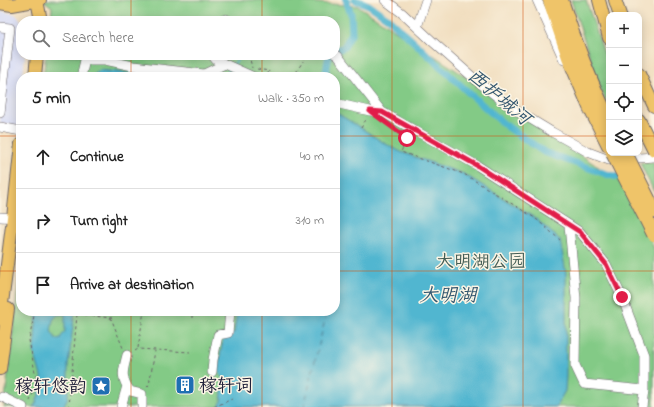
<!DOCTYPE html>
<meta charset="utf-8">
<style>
body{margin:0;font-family:"Indie Flower","LXGW WenKai TC",sans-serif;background:#f6f6f6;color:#222}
.controls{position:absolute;right:12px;top:12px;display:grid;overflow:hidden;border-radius:8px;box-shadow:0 2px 10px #0003}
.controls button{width:36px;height:36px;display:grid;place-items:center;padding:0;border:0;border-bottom:1px solid #e0e0e0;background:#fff;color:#222;font:20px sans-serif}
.stop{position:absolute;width:12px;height:12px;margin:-9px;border:3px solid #e11d48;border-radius:50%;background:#fff}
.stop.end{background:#e11d48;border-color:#fff;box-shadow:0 1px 4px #0008}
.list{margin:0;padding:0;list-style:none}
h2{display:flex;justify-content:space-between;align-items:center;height:52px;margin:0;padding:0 16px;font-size:17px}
h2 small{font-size:13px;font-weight:400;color:#767676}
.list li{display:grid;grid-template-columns:26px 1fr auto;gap:12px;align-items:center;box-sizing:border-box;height:64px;padding:0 16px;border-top:1px solid #e0e0e0}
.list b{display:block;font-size:15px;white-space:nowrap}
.list em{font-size:13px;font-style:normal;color:#767676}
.icon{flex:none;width:22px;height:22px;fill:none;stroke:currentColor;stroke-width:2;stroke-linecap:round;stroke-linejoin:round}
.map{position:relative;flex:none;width:654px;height:407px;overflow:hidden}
.search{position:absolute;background:#fff;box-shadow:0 2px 10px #0003;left:16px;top:16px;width:324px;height:44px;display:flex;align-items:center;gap:10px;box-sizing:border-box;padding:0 14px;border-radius:16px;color:#767676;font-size:15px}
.panel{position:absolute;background:#fff;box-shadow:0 2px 10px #0003;left:16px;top:72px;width:324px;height:244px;border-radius:16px}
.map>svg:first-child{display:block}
</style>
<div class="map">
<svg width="654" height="407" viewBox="0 0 654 407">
<rect width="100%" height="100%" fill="#fcf5e5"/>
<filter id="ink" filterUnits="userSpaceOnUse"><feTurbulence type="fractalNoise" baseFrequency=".025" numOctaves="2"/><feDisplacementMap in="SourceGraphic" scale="8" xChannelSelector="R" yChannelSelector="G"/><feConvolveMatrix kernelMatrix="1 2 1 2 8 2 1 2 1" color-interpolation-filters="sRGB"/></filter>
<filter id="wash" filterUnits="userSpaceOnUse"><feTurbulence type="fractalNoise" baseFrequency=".012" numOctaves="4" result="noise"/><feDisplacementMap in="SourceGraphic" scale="16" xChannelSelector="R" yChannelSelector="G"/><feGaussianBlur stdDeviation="0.9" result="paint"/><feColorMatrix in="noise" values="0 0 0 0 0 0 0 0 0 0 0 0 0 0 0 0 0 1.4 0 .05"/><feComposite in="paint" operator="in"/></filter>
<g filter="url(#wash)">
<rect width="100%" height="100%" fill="#f1debf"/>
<path fill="#d2d9f9" d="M0 11 15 14 22 21H21V55H25L23 77H21V95L18 127 0 124Z"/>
<path fill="#83ca86" stroke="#527660" d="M43 0H279L358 6 514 108 624 185 649 234 654 249V407H4L21 262V311H335V77H43L46 55H335V21H51L52 7Z
M571 0H586L609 68V106L601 91Z
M653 162 654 165V192L640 163Z"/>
<path fill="#51b6d0" stroke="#3a6c86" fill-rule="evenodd" d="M100 70 165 77H91Z
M335 112 361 128 384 143 401 152 464 174 535 218 560 240 566 273V376L565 391 558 403 557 407H219L221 402 223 380 218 369 223 339 226 336 234 333 237 311H335Z
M37 311H75L68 365V397L63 407H33L36 403 43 383 34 352ZM65 314V331L59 340 56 339 51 331 53 320 57 315Z"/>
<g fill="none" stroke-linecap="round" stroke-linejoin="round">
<path stroke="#51b6d0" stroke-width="2" d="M233 65 237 61
M224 77 230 68"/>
<path stroke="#51b6d0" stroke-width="7" d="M355 0 369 5 389 19 469 93 505 125 544 152 606 174 626 179
M335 51 344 47 352 33 351 14 346 0
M325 77 329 55"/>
<path stroke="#32566f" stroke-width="1" stroke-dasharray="5 4" stroke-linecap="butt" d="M335 165V176
M304 407 327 311"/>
</g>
</g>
<g filter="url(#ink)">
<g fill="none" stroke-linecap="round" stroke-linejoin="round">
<defs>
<path id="minor" d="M385 0 402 13 433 42 477 81 509 106 552 132 588 152 609 160 654 157
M537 0 564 60
M222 21 226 19 229 21
M0 27 10 28 0 113
M417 27 426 0
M335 54 338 56 382 112
M212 55 216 60 254 77
M105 60 133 66 204 74 225 64
M81 77 85 60H105L106 55
M335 103 370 111 382 112 478 166 580 232 606 264 622 297 644 355V390L642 407
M0 127 21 131
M0 217 18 218
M569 226 576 298 575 365 584 384 644 390
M127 355C123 371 120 376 130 391L142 394V407
M212 372 213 360 218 335 228 333 230 311
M2 397 23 407
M121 407 127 386"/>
<path id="major" d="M37 0 41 21
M599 0 609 38
M615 0 620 15
M0 3 12 5 40 0
M639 74 654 106
M35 77 37 55
M639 120 654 150
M0 319 13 218 21 144
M0 369 8 309"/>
<path id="highway" d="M550 0 569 57 590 107 609 145
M561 0C574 41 590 82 609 121"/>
</defs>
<use href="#minor" stroke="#6a6469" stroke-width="10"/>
<use href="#major" stroke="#6a6469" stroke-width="14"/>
<use href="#highway" stroke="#6a6469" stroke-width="16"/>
<path stroke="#6a6469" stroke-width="1" stroke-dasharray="3 3" stroke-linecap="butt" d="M249 55 252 68
M250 57 267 61
M257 69 269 71 266 77
M293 77 307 55
M361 128 367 118
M397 130 407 137 401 152 464 174 535 218 560 240
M19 277H21
M112 311 111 318 123 348
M192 318V311
M138 348 144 311
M135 351 138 349 190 352
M147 387 149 385 155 351
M30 401 37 383 29 340 35 311
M69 407 77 314 111 318
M214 407 232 399"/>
<use href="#minor" stroke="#fff" stroke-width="9"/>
<use href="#major" stroke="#efc469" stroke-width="12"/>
<use href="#highway" stroke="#efc469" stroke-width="14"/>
<defs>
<path id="highway-bridge" d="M613 153 654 234
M625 153 654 211"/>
</defs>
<use href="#highway-bridge" stroke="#6a6469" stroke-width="16" stroke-linecap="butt"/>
<use href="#highway-bridge" stroke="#efc469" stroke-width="14"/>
</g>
</g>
<g fill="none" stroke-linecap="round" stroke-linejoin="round" filter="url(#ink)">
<path stroke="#e11d48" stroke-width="5" d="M407 138 370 111 382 112 478 166 580 232 606 264 622 297"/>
</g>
<path fill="none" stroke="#d45411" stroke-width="1" stroke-opacity="0.55" d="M131 0V21M262 0V21M392 0V407M523 0V407M131 55V77M262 55V77M0 136H21M335 136H609M639 136H654M0 271H21M335 271H654M131 311V407M262 311V407"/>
<defs>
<symbol id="building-square" viewBox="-11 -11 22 22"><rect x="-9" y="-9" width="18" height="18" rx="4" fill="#1f6fb2" stroke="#fcf5e5"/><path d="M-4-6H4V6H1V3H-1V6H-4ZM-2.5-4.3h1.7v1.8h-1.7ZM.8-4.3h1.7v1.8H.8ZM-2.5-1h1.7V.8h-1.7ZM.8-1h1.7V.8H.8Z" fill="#fff"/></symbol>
<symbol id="sight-square" viewBox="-11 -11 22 22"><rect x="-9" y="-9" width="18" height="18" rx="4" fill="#1f6fb2" stroke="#fcf5e5"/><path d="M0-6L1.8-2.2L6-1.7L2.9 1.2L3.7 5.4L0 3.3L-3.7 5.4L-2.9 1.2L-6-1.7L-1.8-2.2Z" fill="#fff"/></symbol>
</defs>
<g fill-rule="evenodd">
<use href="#building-square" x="174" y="374" width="22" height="22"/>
<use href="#sight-square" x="90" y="375" width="22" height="22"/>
</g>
<g text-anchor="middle" stroke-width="3" stroke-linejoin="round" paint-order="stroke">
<g font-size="18" fill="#445d55" stroke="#fcf5e5">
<text x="481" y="267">大明湖公园</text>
</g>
<g font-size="18" fill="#22223b" stroke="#fcf5e5" text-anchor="start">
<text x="199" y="391">稼轩词</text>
<text x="87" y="392" text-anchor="end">稼轩悠韵</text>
</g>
<g font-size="19" font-style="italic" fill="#32566f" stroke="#fcf5e5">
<text transform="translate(500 96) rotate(40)" y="7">西护城河</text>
<text x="448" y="301">大明湖</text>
</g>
</g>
</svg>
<div class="controls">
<button>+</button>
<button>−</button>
<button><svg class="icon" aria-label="locate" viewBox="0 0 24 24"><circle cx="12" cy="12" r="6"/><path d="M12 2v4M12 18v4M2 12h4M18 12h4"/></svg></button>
<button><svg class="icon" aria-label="layers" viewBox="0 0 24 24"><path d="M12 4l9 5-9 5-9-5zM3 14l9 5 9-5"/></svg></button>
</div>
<div class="stop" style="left:407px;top:138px"></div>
<div class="stop end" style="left:622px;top:297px"></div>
<div class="search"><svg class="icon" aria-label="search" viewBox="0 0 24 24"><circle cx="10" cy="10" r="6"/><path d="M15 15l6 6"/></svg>Search here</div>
<section class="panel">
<h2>5 min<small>Walk · 350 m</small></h2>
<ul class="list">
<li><svg class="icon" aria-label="ahead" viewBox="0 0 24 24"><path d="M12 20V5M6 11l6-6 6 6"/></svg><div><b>Continue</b></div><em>40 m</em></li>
<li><svg class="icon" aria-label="right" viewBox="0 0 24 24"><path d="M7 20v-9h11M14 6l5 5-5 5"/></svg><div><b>Turn right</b></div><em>310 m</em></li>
<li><svg class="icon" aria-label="arrive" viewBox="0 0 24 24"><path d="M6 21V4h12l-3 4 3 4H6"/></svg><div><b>Arrive at destination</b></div></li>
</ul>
</section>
</div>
